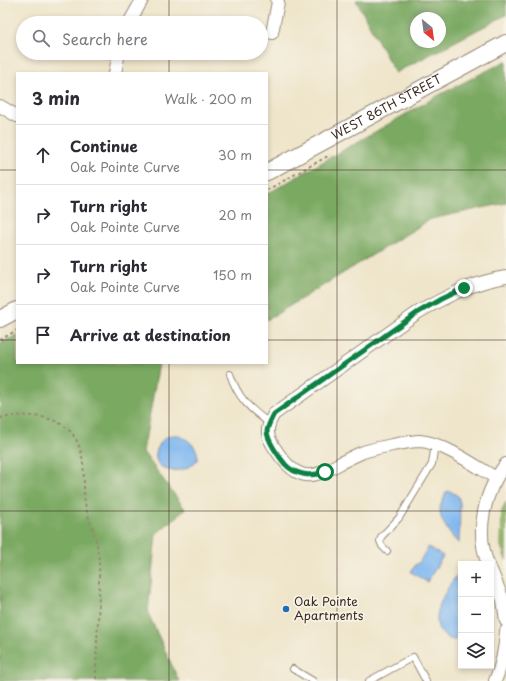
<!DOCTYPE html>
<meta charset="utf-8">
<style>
body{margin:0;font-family:"Playpen Sans",sans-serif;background:#f2f2f3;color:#2b2b33}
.controls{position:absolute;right:12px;bottom:12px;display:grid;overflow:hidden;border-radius:0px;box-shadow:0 2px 6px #0003}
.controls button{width:36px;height:36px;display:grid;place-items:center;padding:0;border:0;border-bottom:1px solid #e1e1e2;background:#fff;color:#2b2b33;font:20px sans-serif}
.compass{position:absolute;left:410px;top:12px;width:36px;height:36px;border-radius:50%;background:#fff;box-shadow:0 2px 6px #0003;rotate:151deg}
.stop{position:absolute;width:12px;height:12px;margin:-9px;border:3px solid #0b8043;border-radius:50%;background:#fff}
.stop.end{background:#0b8043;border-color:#fff;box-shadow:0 1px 4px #0008}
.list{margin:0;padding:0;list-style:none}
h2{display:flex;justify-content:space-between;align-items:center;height:52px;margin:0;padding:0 16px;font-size:17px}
h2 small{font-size:13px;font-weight:400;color:#7c7c81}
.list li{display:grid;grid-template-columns:26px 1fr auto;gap:12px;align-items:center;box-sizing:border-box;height:60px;padding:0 16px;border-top:1px solid #e1e1e2}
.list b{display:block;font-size:15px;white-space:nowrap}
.list p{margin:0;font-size:13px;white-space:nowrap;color:#7c7c81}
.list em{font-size:13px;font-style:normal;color:#7c7c81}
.icon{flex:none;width:22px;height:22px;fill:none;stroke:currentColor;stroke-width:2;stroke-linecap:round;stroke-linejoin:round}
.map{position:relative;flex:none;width:506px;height:681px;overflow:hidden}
.search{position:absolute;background:#fff;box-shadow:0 2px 6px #0003;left:16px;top:16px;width:252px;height:44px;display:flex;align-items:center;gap:10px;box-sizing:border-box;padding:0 14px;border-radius:22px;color:#7c7c81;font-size:15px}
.panel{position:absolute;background:#fff;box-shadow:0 2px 6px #0003;left:16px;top:72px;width:252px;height:292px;border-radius:0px}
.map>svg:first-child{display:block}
</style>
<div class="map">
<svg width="506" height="681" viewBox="0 0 506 681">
<rect width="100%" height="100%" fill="#f7f3e8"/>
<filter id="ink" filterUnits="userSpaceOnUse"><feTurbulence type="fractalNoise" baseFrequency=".025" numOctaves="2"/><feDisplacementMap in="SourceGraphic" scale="8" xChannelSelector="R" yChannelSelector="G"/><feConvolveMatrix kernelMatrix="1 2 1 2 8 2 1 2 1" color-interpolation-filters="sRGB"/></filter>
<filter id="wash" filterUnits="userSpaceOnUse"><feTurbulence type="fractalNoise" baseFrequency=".012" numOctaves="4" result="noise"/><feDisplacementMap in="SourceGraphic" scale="16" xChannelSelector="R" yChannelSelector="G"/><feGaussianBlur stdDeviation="0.9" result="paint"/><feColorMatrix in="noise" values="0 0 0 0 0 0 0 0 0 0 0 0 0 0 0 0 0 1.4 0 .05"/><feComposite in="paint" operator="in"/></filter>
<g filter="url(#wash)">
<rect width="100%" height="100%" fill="#efe5ca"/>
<path fill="#99c370" stroke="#6a7647" d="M506 502V560L501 546 502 511Z"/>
<path fill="#7aa962" stroke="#5a6a40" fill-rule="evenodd" d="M356 0H506V15L395 73ZM416 18H440V42H416Z
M506 61V203L431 219 267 320V194L439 95Z
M17 335V363H159L143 452 185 509 156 534 148 613 179 681H0V344Z"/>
<path fill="#80b8f0" stroke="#5e7187" d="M178 435C189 440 200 448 197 460 194 464 189 467 184 469 166 475 147 463 160 444 162 440 165 437 169 436 172 435 175 435 178 435Z
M450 491 458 496 460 503 459 544C452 537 440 521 440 511 440 504 444 498 446 492Z
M428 547 443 556 427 582 411 572 416 564 419 563Z
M458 574 461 579V639L453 640C421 630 444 591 458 574Z"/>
</g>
<g filter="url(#ink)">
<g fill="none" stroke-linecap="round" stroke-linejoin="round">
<defs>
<path id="lane" d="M230 374C238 398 249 408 269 423
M387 551 382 546 380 541 381 537 399 518 432 464 435 444
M293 669 313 681
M369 681 413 657 426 681"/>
<path id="street" d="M129 23 142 0
M272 33 278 2 277 0
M115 73 119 53
M0 106 17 116
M496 478C477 467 442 442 420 441 411 441 369 449 361 453 324 468 306 496 276 450 266 436 265 429 274 414L417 313C445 297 473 282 506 277
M488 564C475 532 484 491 506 464
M491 570 503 600 506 621
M495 681C502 665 505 649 506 631"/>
<g id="secondary">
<path id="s1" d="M267 172 506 43"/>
<path d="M0 319 17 310"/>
</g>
</defs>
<use href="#lane" stroke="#958874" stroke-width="8"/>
<use href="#street" stroke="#958874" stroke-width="14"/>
<use href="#secondary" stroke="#958874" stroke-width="18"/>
<path stroke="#958874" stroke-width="2" stroke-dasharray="3 3" stroke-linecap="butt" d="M267 190 330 155
M0 340 17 330
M0 418C34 412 75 415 82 457 85 472 83 488 85 503 88 520 97 536 98 553 100 563 99 573 99 583 99 616 96 648 96 681"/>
<use href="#lane" stroke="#fff" stroke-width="6"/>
<use href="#street" stroke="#fff" stroke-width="12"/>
<use href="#secondary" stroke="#fff" stroke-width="16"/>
</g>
</g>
<g fill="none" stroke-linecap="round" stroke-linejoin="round" filter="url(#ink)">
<path stroke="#0b8043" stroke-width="5" d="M325 472C318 474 311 476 303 474 297 473 289 469 285 464 279 457 267 440 267 431 268 425 271 420 274 414L417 313 441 299 464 288"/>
</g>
<path fill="none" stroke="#3b2a1e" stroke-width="1" stroke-opacity="0.55" d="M169 0V23M337 0V681M169 53V73M0 170H17M267 170H506M0 340H17M267 340H506M169 363V681M0 511H506"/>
<circle fill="#1f6fb2" stroke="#f7f3e8" stroke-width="1.5" cx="286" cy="609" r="4"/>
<g text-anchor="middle" stroke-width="3.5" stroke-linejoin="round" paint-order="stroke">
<g font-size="12" fill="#3b2a1e" stroke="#f7f3e8">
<text dy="4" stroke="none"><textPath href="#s1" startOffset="136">WEST 86TH STREET</textPath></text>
</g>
<g font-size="12" fill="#3b2a1e" stroke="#f7f3e8" text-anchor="start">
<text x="294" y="606">Oak Pointe<tspan x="294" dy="14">Apartments</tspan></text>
</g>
</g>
</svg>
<div class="controls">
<button>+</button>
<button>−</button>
<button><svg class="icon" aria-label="layers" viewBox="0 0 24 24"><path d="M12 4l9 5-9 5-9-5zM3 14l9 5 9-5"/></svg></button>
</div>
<svg class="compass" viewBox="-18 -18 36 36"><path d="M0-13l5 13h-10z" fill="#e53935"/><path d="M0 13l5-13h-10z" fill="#7c7c81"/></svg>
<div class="stop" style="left:325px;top:472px"></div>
<div class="stop end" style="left:464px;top:288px"></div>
<div class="search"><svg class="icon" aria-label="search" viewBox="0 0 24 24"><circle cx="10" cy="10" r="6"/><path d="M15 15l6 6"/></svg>Search here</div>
<section class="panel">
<h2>3 min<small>Walk · 200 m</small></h2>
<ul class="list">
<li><svg class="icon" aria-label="ahead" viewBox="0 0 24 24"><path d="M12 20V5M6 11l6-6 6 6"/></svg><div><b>Continue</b><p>Oak Pointe Curve</p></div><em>30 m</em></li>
<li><svg class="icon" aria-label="right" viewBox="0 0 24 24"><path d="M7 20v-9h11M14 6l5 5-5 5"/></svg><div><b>Turn right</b><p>Oak Pointe Curve</p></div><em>20 m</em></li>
<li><svg class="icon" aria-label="right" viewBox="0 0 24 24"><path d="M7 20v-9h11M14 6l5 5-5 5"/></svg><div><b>Turn right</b><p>Oak Pointe Curve</p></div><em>150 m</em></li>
<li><svg class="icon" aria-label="arrive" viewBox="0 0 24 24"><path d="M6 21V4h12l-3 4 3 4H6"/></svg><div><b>Arrive at destination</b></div></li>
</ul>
</section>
</div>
